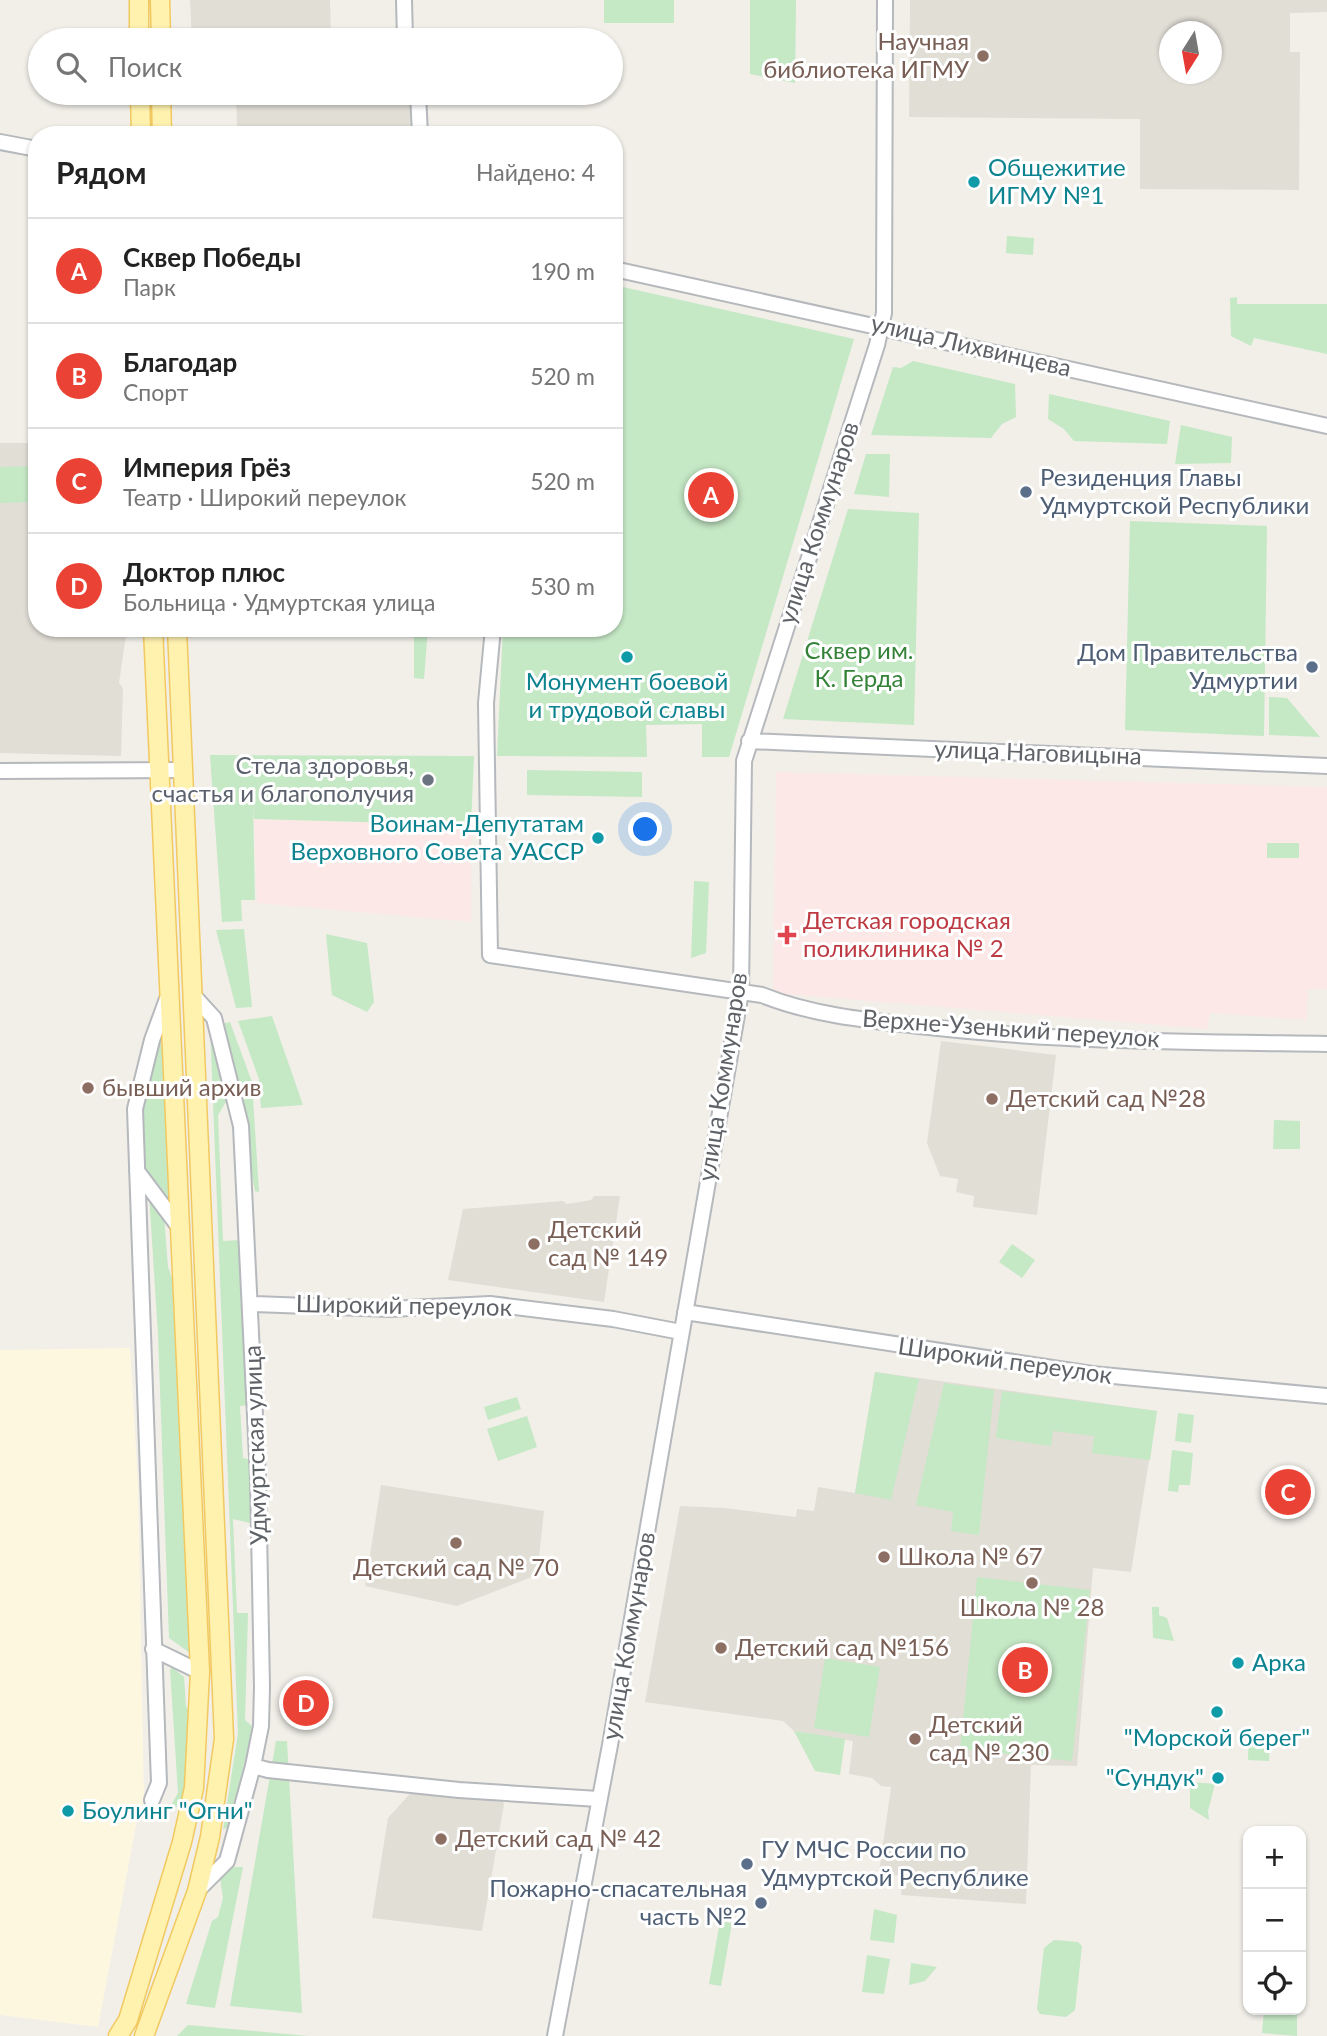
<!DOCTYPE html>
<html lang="ru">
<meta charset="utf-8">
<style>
body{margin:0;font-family:Lato,sans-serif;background:#f6f6f6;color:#222}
.controls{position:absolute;right:21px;bottom:21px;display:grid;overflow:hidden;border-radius:14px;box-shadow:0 2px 5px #0004}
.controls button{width:63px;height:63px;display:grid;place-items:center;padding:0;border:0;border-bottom:2px solid #e0e0e0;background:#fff;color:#222;font:35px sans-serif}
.compass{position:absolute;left:1159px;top:21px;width:63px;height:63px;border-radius:50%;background:#fff;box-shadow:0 2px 5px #0004;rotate:191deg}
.you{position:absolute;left:646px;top:830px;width:24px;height:24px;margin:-18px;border:5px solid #fff;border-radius:50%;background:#1a73e8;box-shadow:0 0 0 10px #1a73e833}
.badge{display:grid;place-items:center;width:46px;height:46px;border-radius:50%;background:#ea4335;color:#fff;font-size:23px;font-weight:700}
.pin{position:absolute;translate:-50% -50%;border:4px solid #fff;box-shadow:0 2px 7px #0006}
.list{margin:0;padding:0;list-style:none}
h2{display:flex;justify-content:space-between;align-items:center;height:91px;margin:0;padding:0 28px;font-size:30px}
h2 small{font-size:23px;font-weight:400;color:#767676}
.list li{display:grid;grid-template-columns:46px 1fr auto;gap:21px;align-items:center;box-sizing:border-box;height:105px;padding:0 28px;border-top:2px solid #e0e0e0}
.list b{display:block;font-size:26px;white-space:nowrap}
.list p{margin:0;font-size:23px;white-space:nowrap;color:#767676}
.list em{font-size:23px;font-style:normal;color:#767676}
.icon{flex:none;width:38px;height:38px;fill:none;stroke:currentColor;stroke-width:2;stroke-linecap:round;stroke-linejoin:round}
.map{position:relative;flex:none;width:1327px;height:2036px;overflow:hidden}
.search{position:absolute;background:#fff;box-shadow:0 2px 5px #0004;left:28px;top:28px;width:595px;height:77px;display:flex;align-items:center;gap:18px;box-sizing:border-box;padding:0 24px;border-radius:38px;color:#767676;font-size:26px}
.panel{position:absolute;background:#fff;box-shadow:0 2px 5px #0004;left:28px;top:126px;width:595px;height:511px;border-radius:28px}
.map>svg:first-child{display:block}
</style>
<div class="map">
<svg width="1327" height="2036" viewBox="0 0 1327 2036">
<rect width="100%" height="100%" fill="#f1efe8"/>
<path fill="#fef7e0" d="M130 1348 138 1484 144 1801 138 1815 98 2027 0 2015V1350Z"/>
<path fill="#e1ded6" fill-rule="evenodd" d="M190 0H330L331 40H270L269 35H258L192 40Z
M910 0H1327V12L1290 13V52H1300L1299 190 1140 189V119L909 117ZM1170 32H1212V74H1170Z
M236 93H409L411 135H243V127H237Z
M0 443H37V628H127L119 683 123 688 121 756 0 753Z
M941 1041 1056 1055 1037 1215 973 1207 974 1196 956 1192 958 1179 940 1176 927 1143Z
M594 1196H620L604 1302 448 1280 463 1209 563 1201 567 1204 591 1200Z
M875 1372 1157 1411 1131 1572 1093 1568 1077 1766 1031 1765 1026 1904 901 1895 902 1876 879 1873 891 1787 881 1786 872 1778 849 1774 853 1741 794 1731 783 1721 645 1702 680 1506 725 1508 796 1517 797 1509 814 1511 818 1487 855 1493Z
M381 1485 544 1511 537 1575 457 1606 365 1586Z
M416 1787 502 1800 504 1804 482 1931 372 1918 388 1818Z"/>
<path fill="#fce8e6" d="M776 772 1327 787V989H1308L1307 1020 1210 1013 1207 1029 773 993Z
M254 819 471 825V922L257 903Z"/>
<path fill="#c5e8c5" d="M604 0H674V23H604Z
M750 0H796L795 83 750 74Z
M1007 236 1034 238 1033 255 1006 253Z
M614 285 854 339 729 757H702V724L646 725 647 757 497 756 503 628H614Z
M1237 297V304H1327V354L1254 338 1251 346 1231 336 1230 298Z
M913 361 1015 384 1016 417 1002 424 991 438 871 435 893 367 901 368Z
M1049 394 1170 421 1167 444 1074 441 1064 429 1048 419Z
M1181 425 1232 437 1231 463 1175 464Z
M866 454H890L889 497 854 494Z
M37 466V502L0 503V467Z
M848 509 919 513 914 725 783 719Z
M1130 521 1267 526 1264 736 1125 730Z
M414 628H428L424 679 414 678Z
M1269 697 1287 698 1320 737 1269 735Z
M210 755 474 756 471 825 254 819 253 804 255 900H241L242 921 222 922Z
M527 770 642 772V797L527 795Z
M1267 843H1299V858H1267Z
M694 881 709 882 706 953 691 958Z
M244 929 252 1007 236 1008 216 930Z
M326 934 367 943 374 1002 367 1012 332 995Z
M272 1016 303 1105 261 1108 259 1079 238 1021Z
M230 1022 252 1082 259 1192 255 1191 222 1024Z
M210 1026 230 1095 218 1115 223 1241 242 1240 249 1405 240 1406 243 1458 252 1460 254 1524 233 1519 237 1613H248L245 1720 253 1727 229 1826 223 1830 238 1733Z
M161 1033 171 1202 144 1166 143 1103Z
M1274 1120 1300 1121V1149H1273Z
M149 1193 164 1216 168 1267 174 1283 190 1653 169 1638 158 1335Z
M1012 1244 1035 1260 1022 1278 999 1262Z
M875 1372 919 1379 891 1500 855 1493Z
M944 1383 994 1390 979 1535 951 1531 953 1512 916 1505Z
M1002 1391 1157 1411 1150 1460 1092 1453 1094 1436 1053 1431 1051 1446 996 1438Z
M517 1397 521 1409 488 1420 484 1407Z
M1178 1413 1194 1415 1191 1443 1175 1441Z
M527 1416 537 1447 498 1461 487 1429Z
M1172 1450 1193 1453 1190 1485H1179L1178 1492 1168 1491Z
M977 1577 1090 1590 1072 1761 960 1749Z
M1152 1607H1159V1615L1167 1618 1174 1641 1153 1638Z
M825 1658 880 1667 869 1737 814 1728Z
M173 1668 184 1677 186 1706 193 1720 183 1801 174 1809H169L178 1793 170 1669Z
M794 1731 845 1739 840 1775 815 1771Z
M1249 1734 1270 1736 1269 1761 1248 1760Z
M276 1741H287L302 2013 230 2006Z
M1190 1782 1215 1784 1208 1811 1209 1820 1190 1808Z
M231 1867H243L215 2008 186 2004 212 1921 218 1917 223 1898 220 1878Z
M874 1909 897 1915 894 1943 870 1940Z
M720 1921 732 1923 721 1986 709 1984Z
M1054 1940 1078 1942 1082 1946 1075 2010 1066 2017 1040 2014 1037 2009 1044 1948Z
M867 1955 890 1959 884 1994 862 1992Z
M911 1963 937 1967 925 1981 909 1985Z
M1264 2010H1297V2036L1262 2033Z
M188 2025 308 2036H177Z"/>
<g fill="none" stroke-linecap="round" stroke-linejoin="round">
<defs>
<path id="minor" d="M404 0 405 40
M418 93 420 135
M0 142 37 149
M614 269 1327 426
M493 628 486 703 490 955 762 995C814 1016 873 1021 929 1027 1061 1042 1194 1042 1327 1044
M749 741 1327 766
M0 771 184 770
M193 995 214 1018 241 1126 258 1478 262 1687 261 1726 253 1766 227 1861 197 1891
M137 1171 179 1227
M251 1304 390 1309 490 1304 613 1319 681 1332
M685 1312 1092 1374 1327 1396
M153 1649 200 1672
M253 1766 268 1770 459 1790 598 1799
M152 1800 159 1783 135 1109 152 1040 167 999
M555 2036 610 1745 741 992 744 761 877 345 884 313 885 0"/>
<path id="major" d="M139 0V40
M160 0 161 40
M140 93 141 135
M161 93 162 135
M118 2036 128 2020 182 1842 194 1788 200 1672 153 628
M144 2036 197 1891 210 1837 224 1739 177 628"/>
</defs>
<use href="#minor" stroke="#b5b8bc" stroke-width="18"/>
<use href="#major" stroke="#f2c960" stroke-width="21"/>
<use href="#minor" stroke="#fff" stroke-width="14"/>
<use href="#major" stroke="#fff2af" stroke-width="18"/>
</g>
<g fill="#8d6e63" stroke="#fff" stroke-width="2.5">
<circle cx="983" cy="56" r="7"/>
<circle cx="88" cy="1088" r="7"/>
<circle cx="992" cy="1099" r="7"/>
<circle cx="534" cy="1244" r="7"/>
<circle cx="456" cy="1543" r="7"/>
<circle cx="884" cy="1557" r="7"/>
<circle cx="1032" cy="1583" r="7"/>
<circle cx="721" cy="1648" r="7"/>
<circle cx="915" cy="1739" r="7"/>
<circle cx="441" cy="1839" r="7"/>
</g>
<g fill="#0f9aa8" stroke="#fff" stroke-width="2.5">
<circle cx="974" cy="182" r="7"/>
<circle cx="627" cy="657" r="7"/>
<circle cx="598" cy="838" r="7"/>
<circle cx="1238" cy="1663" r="7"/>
<circle cx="1217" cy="1712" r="7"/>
<circle cx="1218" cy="1778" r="7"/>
<circle cx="68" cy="1811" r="7"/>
</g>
<g fill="#5c6f8a" stroke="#fff" stroke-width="2.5">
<circle cx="1026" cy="492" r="7"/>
<circle cx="1312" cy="667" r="7"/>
<circle cx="747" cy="1864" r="7"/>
<circle cx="761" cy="1903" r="7"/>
</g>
<circle fill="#6b7280" stroke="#fff" stroke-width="2.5" cx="428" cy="780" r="7"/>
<path fill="#e0444e" stroke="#fff" stroke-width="2.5" d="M783.5 924.5h7v7h7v7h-7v7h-7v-7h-7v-7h7z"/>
<g text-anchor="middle" stroke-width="6" stroke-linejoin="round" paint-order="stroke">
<g font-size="24" fill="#785e54" stroke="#fff" text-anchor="start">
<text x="969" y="50" text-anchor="end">Научная<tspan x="969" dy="28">библиотека ИГМУ</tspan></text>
<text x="102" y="1096">бывший архив</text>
<text x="1006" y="1107">Детский сад №28</text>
<text x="548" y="1238">Детский<tspan x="548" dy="28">сад № 149</tspan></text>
<text x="898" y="1565">Школа № 67</text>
<text x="456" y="1576" text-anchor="middle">Детский сад № 70</text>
<text x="1032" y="1616" text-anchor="middle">Школа № 28</text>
<text x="735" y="1656">Детский сад №156</text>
<text x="929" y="1733">Детский<tspan x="929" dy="28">сад № 230</tspan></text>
<text x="455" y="1847">Детский сад № 42</text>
</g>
<g font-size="24" fill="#0d838f" stroke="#fff" text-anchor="start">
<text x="988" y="176">Общежитие<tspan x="988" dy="28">ИГМУ №1</tspan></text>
<text x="627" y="690" text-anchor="middle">Монумент боевой<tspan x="627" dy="28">и трудовой славы</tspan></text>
<text x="584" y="832" text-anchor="end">Воинам-Депутатам<tspan x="584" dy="28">Верховного Совета УАССР</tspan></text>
<text x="1252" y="1671">Арка</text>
<text x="1217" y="1746" text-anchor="middle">"Морской берег"</text>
<text x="1204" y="1786" text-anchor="end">"Сундук"</text>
<text x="82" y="1819">Боулинг "Огни"</text>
</g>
<g font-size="24" fill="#5f6368" stroke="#fff">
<text transform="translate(971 346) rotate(13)" y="8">улица Лихвинцева</text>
<text transform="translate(819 523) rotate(-72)" y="8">улица Коммунаров</text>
<text transform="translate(1038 753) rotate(2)" y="8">улица Наговицына</text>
<text transform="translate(1011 1029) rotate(4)" y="8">Верхне-Узенький переулок</text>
<text transform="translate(723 1077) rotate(-81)" y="8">улица Коммунаров</text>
<text transform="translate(404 1306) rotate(1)" y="8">Широкий переулок</text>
<text transform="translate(1005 1361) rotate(8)" y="8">Широкий переулок</text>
<text transform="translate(256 1445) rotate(-92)" y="8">Удмуртская улица</text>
<text transform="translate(629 1636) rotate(-80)" y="8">улица Коммунаров</text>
</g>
<g font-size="24" fill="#4e5e75" stroke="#fff" text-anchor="start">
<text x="1040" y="486">Резиденция Главы<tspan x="1040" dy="28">Удмуртской Республики</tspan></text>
<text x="1298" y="661" text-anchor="end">Дом Правительства<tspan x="1298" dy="28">Удмуртии</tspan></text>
<text x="761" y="1858">ГУ МЧС России по<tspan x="761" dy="28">Удмуртской Республике</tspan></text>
<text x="747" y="1897" text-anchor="end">Пожарно-спасательная<tspan x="747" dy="28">часть №2</tspan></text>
</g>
<g font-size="24" fill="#348238" stroke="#fff">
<text x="859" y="659">Сквер им.<tspan x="859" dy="28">К. Герда</tspan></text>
</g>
<g font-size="24" fill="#5b616d" stroke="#fff" text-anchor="end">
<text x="414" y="774">Стела здоровья,<tspan x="414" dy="28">счастья и благополучия</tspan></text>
</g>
<g font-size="24" fill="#be3a42" stroke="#fff" text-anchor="start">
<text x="803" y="929">Детская городская<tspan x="803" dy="28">поликлиника № 2</tspan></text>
</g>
</g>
</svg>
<div class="controls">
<button>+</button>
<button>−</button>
<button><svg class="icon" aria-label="locate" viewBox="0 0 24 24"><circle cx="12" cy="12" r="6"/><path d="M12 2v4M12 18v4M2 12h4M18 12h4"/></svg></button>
</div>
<svg class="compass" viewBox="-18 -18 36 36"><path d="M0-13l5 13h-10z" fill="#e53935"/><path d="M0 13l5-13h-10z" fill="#767676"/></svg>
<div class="you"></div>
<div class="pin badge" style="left:711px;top:495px">A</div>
<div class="pin badge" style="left:1025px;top:1670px">B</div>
<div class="pin badge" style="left:1288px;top:1492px">C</div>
<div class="pin badge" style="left:306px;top:1703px">D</div>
<div class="search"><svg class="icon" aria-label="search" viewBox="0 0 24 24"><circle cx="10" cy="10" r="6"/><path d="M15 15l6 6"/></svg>Поиск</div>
<section class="panel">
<h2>Рядом<small>Найдено: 4</small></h2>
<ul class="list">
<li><span class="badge">A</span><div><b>Сквер Победы</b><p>Парк</p></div><em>190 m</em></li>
<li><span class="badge">B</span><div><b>Благодар</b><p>Спорт</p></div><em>520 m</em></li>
<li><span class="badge">C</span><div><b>Империя Грёз</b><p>Театр · Широкий переулок</p></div><em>520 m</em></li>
<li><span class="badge">D</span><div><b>Доктор плюс</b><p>Больница · Удмуртская улица</p></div><em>530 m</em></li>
</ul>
</section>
</div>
